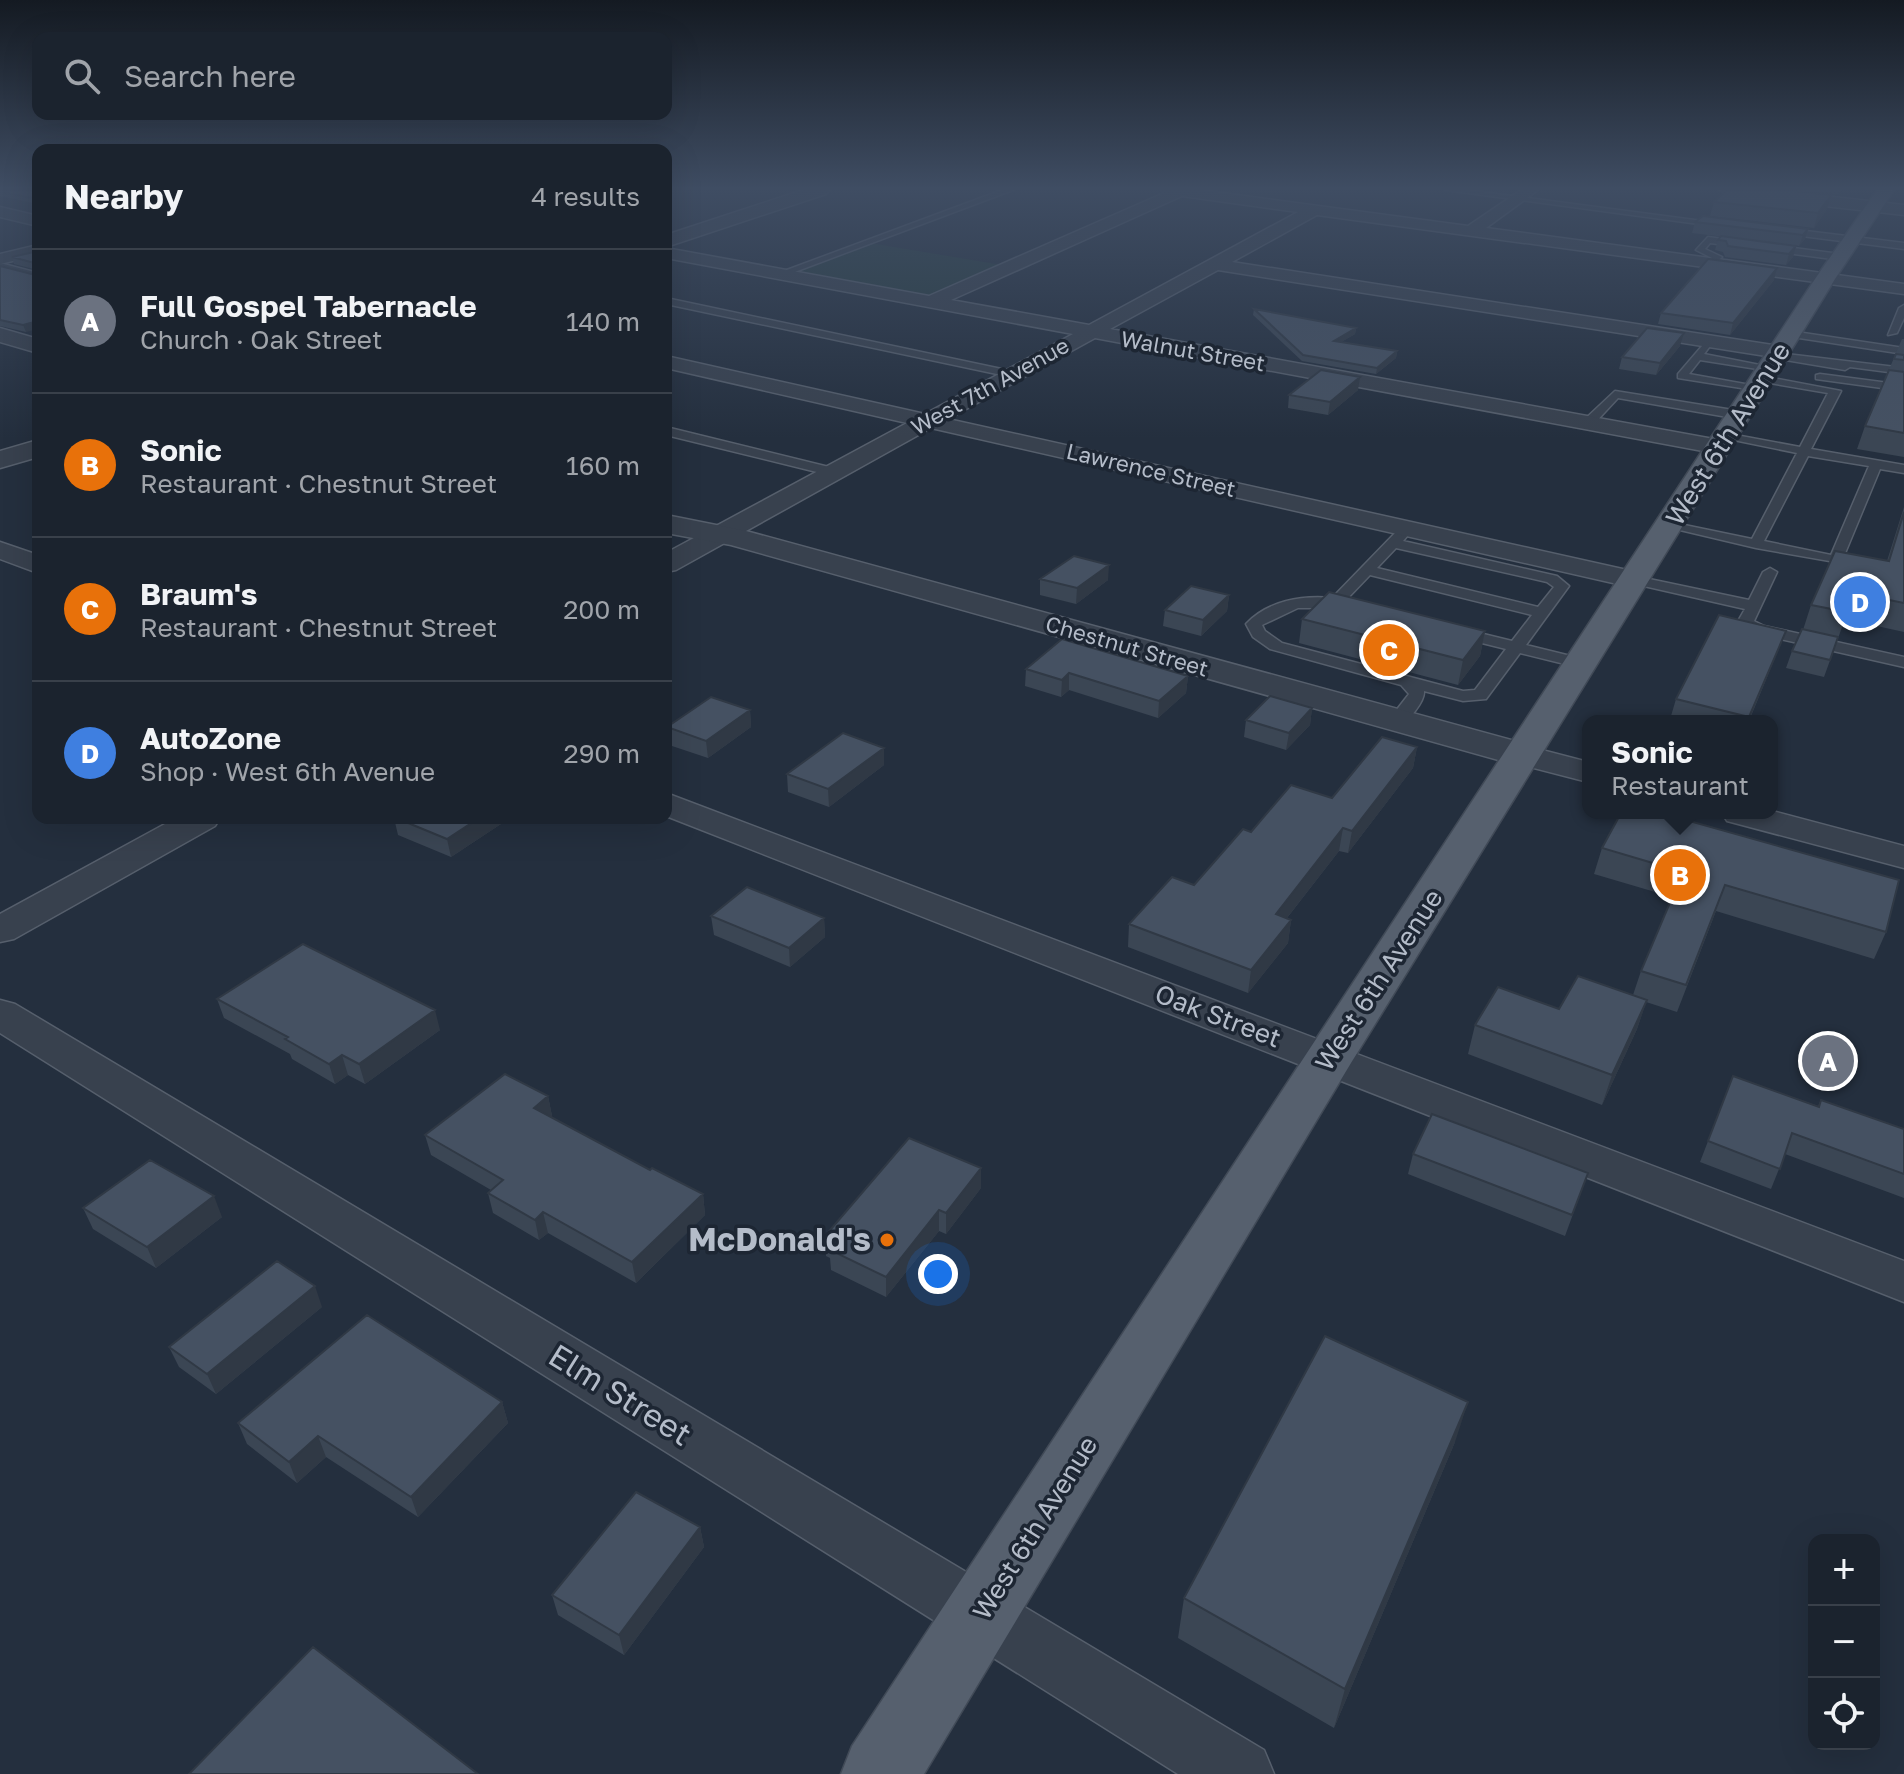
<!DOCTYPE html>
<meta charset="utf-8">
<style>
body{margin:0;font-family:"Golos Text",sans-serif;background:#242b36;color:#f1f3f6}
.controls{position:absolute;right:24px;bottom:24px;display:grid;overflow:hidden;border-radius:16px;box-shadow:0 8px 32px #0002}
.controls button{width:72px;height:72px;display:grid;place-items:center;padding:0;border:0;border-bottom:2px solid #39404a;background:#1b232e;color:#f1f3f6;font:40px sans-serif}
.you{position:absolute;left:938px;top:1274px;width:28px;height:28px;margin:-20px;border:6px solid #fff;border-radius:50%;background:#1a73e8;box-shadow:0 0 0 12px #1a73e833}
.badge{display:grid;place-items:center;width:52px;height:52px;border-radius:50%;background:#ea580c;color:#fff;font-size:26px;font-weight:700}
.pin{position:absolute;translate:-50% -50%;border:4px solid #fff;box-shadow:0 2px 8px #0006}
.popup{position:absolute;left:1582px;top:715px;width:196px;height:104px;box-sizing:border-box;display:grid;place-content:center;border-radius:16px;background:#1b232e;filter:drop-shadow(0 2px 6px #0005);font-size:26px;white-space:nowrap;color:#a0a4aa}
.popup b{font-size:30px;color:#f1f3f6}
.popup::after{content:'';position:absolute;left:50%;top:100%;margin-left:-16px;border:16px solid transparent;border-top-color:#1b232e}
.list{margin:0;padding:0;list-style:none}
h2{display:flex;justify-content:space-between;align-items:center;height:104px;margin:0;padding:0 32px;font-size:34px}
h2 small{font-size:26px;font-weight:400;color:#a0a4aa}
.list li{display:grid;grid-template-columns:52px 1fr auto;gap:24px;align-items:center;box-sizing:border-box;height:144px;padding:0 32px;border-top:2px solid #39404a}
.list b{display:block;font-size:30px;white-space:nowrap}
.list p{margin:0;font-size:26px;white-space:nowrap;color:#a0a4aa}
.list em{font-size:26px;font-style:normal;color:#a0a4aa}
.icon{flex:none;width:44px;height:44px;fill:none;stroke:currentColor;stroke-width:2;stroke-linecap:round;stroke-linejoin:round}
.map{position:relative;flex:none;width:1904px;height:1774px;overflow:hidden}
.search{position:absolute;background:#1b232e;box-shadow:0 8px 32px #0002;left:32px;top:32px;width:640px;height:88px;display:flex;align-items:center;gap:20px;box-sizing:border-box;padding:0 28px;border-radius:16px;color:#a0a4aa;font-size:30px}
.panel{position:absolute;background:#1b232e;box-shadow:0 8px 32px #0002;left:32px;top:144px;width:640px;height:680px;border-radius:16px}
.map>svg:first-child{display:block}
</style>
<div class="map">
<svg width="1904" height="1774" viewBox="0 0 1904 1774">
<rect width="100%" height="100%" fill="#242f3e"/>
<path fill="#263c3f" d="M870 243 1002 265 927 297 791 273Z"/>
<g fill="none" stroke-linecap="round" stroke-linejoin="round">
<defs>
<path id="service" d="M1002 190H1013L784 276 776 274Z
M1445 190H1466L1725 224 1721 227Z
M1781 228 1904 243V249L1778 233Z
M1708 237 1840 254 1844 257 1840 260 1710 243 1705 249 1722 257 1712 266 1707 263 1712 258 1696 250Z
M0 263 38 273V279L0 269Z
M666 298 1011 371 1016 374 1011 377 666 304Z
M1904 305V318L1897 333 1888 335 1899 308Z
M1790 331 1904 348V354L1786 336V332Z
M1708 339 1713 342 1704 354 1775 368 1770 371 1700 360 1689 374 1756 386 1762 389 1760 391 1678 378V374Z
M1777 353 1904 368V374L1850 367 1845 370 1773 358V354Z
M1820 374 1904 385V391L1816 379V375Z
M1762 376 1841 391 1811 449 1904 465V473L1880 469 1841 563 1756 548 1663 526 1670 522 1752 539 1797 453 1719 437 1725 433 1800 447 1828 393 1758 381 1756 379ZM1808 456 1869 466 1831 555 1764 541Z
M1615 391 1739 411 1745 415 1739 419 1618 398 1592 426H1584V420Z
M666 427 837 469 839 472 833 476 666 435Z
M1402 530 1409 534 1403 541 1557 576 1569 586 1526 645 1587 660V666L1581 668 1520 653 1486 699 1463 701 1424 691C1425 701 1408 723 1397 726L1388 721 1409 694 1401 685 1270 649 1253 637 1246 624C1267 601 1302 595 1332 598L1397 531ZM1396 548 1547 582 1554 587 1538 607 1377 568ZM1370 575 1532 615 1512 641 1459 628 1454 630V636L1506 649 1475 690 1463 691 1282 643 1265 631 1262 625 1298 608H1351V602L1346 600Z
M1770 568 1777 572 1754 621 1764 626 1904 657V667L1754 633 1737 623 1745 609 1635 584 1628 580 1635 576 1749 600 1763 572Z"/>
<path id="minor" d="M1161 190H1200L1468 226 1521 190H1538L1486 228 1904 284V294L1317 215 1232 262 1779 346 1789 352 1779 358 1218 270 1110 329 1719 440 1727 442 1731 447 1727 452 1719 454 1095 338 948 419 1645 574 1649 580 1645 586 1635 588 931 428 676 570 666 572V553L907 423 666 368V356L925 414 1073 334 666 258V248L929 296 1164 193ZM1182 196 1298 212 1089 325 951 300Z
M0 207 38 216V226L0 217Z
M38 245V255L0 264V254Z
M0 542 38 555V573L0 559Z
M1523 745 1588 762V782L1511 762 1506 755 1511 748Z
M666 793 1904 1261V1302L666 816Z
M1772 811 1904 846V868L1727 821 1722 813Z
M176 818H220L215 826 14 939 0 942V914Z
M0 1000 15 1004 1264 1750 1274 1774H1178L0 1033Z"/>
<path id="tertiary" d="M803 190H829L826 194 666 247V235Z
M1720 190H1772L1904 205V215L1728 195Z
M0 328 38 339V353L0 342Z
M38 440V457L0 468V451Z
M666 515 746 531 1537 747 1542 755 1537 763 1523 767 1509 763 731 545 666 533Z"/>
<path id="primary" d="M1877 190H1894L1835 279 1351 1063 924 1774H841L852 1746 1815 279Z"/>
</defs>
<use href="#service" stroke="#565f6c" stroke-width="3"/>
<use href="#minor" stroke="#565f6c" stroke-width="3"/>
<use href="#tertiary" stroke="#565f6c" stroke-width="3"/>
<use href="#primary" stroke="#414a57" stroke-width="3"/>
<use href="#service" fill="#38414e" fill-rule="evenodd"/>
<use href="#minor" fill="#38414e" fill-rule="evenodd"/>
<use href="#tertiary" fill="#38414e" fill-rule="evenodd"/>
<use href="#primary" fill="#56606e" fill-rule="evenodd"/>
</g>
<path fill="#3b4654" d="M0 190H38V204L0 196Z
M1727 190H1842L1838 194 1809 192 1831 195 1827 209 1814 228 1710 216 1714 202Z
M1695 222 1808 229 1805 239 1799 246 1692 233Z
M1718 240 1796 246 1793 257 1786 265 1725 257 1723 252 1715 250Z
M38 251V270L14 264 12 257Z
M0 266 35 275 26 332 0 326Z
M1774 280 1730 335 1658 324 1661 313Z
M1254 309 1356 328 1355 334 1341 342 1397 351 1396 358 1376 374 1302 361 1253 315Z
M1902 339H1904V457L1857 449 1865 426Z
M1680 346 1656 375 1619 369 1622 357Z
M1358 390 1328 415 1288 408 1289 395Z
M1904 507V632L1845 619 1824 677 1786 668 1792 651 1803 630 1811 605 1887 561Z
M1040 579 1108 580 1076 604 1040 595Z
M1229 595 1227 611 1201 636 1163 626 1165 610Z
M1302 619 1485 631 1480 656 1458 685 1299 643Z
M1786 631 1749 721H1691L1671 716 1676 699Z
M1026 669 1188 676 1186 693 1158 718 1069 690 1061 697 1025 686Z
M1312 708 1310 725 1286 750 1244 737 1246 720Z
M750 710 751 727 708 758 669 745 667 727Z
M1417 747 1413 768 1348 853 1339 851 1287 918 1291 920 1288 943 1248 993 1128 947 1129 924 1194 885 1251 832 1332 798Z
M884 765 829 807 788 792 787 774Z
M394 818H510L451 857 398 835Z
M1602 848 1886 932 1874 959 1716 911 1677 1012 1646 1002 1637 1029 1602 1105 1468 1054 1475 1025 1633 995 1641 971 1672 897 1594 874Z
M711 916 824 918 825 937 790 967 714 935Z
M217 999 440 1030 365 1084 348 1075 335 1084 292 1059 290 1054 224 1018Z
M1733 1076 1818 1106 1821 1100 1904 1129V1198L1785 1154 1771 1189 1700 1162Z
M548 1096 552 1116 551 1117 650 1170 703 1194 705 1215 636 1283 548 1233 539 1240 493 1213 488 1193 491 1190 431 1155 425 1135Z
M1413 1154 1588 1173 1565 1236 1408 1174Z
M981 1188 946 1234 939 1231 886 1297 831 1270 830 1258 826 1256 825 1236Z
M83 1208 222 1217 156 1268 93 1229Z
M322 1307 216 1394 179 1367 169 1347Z
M502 1402 508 1423 418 1517 326 1457 297 1483 247 1444 238 1423Z
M1455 1442 1334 1728 1178 1638 1184 1598Z
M700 1527 704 1547 624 1655 558 1615 552 1595Z"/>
<path fill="#303945" d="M1831 195 1827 209 1814 228 1818 213Z
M1808 229 1805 239 1799 246 1803 235Z
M1796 246 1793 257 1786 265 1789 254Z
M1777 268 1774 280 1730 335 1733 323Z
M38 321V329L26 332 23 325Z
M1356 328 1355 334 1333 347 1334 341Z
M1684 333 1680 346 1656 375 1660 363Z
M1397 351 1396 358 1376 374 1377 368Z
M1360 377 1358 390 1328 415 1330 402Z
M1109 565 1108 580 1076 604 1077 588Z
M1229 595 1227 611 1201 636 1203 620Z
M1485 631 1480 656 1458 685 1463 660Z
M1069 673V690L1061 697 1062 680Z
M1188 676 1186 693 1158 718 1159 701Z
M1312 708 1310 725 1286 750 1289 733Z
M750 710 751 727 708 758 706 741Z
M1417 747 1413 768 1348 853 1352 831Z
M884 748V765L829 807 828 789Z
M479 818H510L451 857 447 839Z
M1343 828 1339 851 1272 937 1276 914Z
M824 918 825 937 790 967 789 948Z
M1291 920 1288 943 1248 993 1251 970Z
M1647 1000 1637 1029 1602 1105 1612 1075Z
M435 1010 440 1030 365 1084 359 1064Z
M342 1055 348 1075 335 1084 329 1064Z
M548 1096 552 1116 538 1128 534 1108Z
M981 1168V1188L946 1234V1213Z
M703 1194 705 1215 636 1283 632 1262Z
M214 1196 222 1217 156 1268 147 1247Z
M939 1210V1231L886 1297V1277Z
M543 1212 548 1233 539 1240 535 1220Z
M315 1286 322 1307 216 1394 207 1374Z
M502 1402 508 1423 418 1517 411 1497Z
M1468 1402 1455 1442 1334 1728 1345 1689Z
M318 1436 326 1457 297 1483 289 1462Z
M700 1527 704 1547 624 1655 619 1635Z"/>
<path fill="#455162" stroke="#303945" stroke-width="2" d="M0 190H38V199L0 192Z
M1727 190H1787L1831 195 1818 213 1714 202Z
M1703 216 1808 229 1803 235 1695 222Z
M1721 236 1796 246 1789 254 1728 246 1726 241 1718 240Z
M38 251V264L12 257Z
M1708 259 1777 268 1733 323 1661 313Z
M0 266 35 275 38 273V321L23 325 0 320Z
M1254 309 1356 328 1334 341 1397 351 1377 368 1303 355Z
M1647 328 1684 333 1660 363 1622 357Z
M1896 354 1904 355V360L1894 359Z
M1321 370 1360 377 1330 402 1289 395Z
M1889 370 1904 372V433L1865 426Z
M1904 512V603L1854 593 1847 612 1811 605 1835 551 1889 561Z
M1074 556 1109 565 1077 588 1040 579Z
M1191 586 1229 595 1203 620 1165 610Z
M1329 592 1485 631 1463 660 1302 619Z
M1719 615 1786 631 1749 717 1676 699Z
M1802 629 1838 637 1830 660 1792 651Z
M1062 639 1188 676 1159 701 1069 673 1062 680 1026 669Z
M1270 696 1312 708 1289 733 1246 720Z
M711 697 750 710 706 741 667 727Z
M843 733 884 748 828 789 787 774Z
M1382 737 1417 747 1352 831 1343 828 1276 914 1291 920 1251 970 1129 924 1172 877 1194 885 1243 829 1251 832 1291 785 1332 798Z
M1621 813H1661L1899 880 1886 932 1725 885 1686 985 1641 971 1683 872 1602 848Z
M396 818H479L447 839Z
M747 887 824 918 789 948 711 916Z
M303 944 435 1010 359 1064 342 1055 329 1064 285 1039 288 1037 217 999Z
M1578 976 1647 1000 1612 1075 1475 1025 1498 987 1559 1009Z
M505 1074 548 1096 534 1108 650 1170 652 1168 703 1194 632 1262 543 1212 535 1220 488 1193 503 1180 425 1135Z
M1733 1076 1819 1107 1821 1100 1904 1129V1174L1792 1133 1780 1169 1708 1141Z
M1432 1114 1588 1173 1572 1215 1413 1154Z
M909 1138 981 1168 946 1213 939 1210 886 1277 830 1250 837 1242 825 1236Z
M150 1160 214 1196 147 1247 83 1208Z
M277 1261 315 1286 207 1374 169 1347Z
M367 1315 502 1402 411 1497 318 1436 289 1462 238 1423Z
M1325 1336 1468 1402 1345 1689 1184 1598Z
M636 1492 700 1527 619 1635 552 1595Z
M313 1647 478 1774H189Z"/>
<linearGradient id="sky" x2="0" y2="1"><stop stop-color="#141a22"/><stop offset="0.43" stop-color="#3f4d63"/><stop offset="1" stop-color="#3f4d63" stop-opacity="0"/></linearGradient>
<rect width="1904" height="438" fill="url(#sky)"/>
<circle fill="#e8710a" stroke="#1d2633" stroke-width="3" cx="887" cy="1240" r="8"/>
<g text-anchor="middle" stroke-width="7" stroke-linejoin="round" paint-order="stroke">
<g font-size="22" fill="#b4bcc9" stroke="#1d2633">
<text transform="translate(1193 351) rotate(10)" y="8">Walnut Street</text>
<text transform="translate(990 386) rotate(-29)" y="8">West 7th Avenue</text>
<text transform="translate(1151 470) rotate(13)" y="8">Lawrence Street</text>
<text transform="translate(1127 646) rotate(16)" y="8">Chestnut Street</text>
</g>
<g font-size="26" fill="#b4bcc9" stroke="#1d2633">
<text transform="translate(1728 434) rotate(-58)" y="9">West 6th Avenue</text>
<text transform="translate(1379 980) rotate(-57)" y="9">West 6th Avenue</text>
<text transform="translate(1218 1016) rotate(21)" y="9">Oak Street</text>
<text transform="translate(1035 1528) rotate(-58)" y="9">West 6th Avenue</text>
</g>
<g font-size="32" font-weight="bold" fill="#b4bcc9" stroke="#1d2633" text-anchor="end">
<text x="871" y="1251">McDonald's</text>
</g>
<g font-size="32" fill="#b4bcc9" stroke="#1d2633">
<text transform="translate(620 1395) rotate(32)" y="11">Elm Street</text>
</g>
</g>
</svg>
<div class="controls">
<button>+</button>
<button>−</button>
<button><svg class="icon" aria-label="locate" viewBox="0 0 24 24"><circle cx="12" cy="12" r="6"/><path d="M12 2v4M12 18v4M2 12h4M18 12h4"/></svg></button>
</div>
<div class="you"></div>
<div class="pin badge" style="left:1828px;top:1061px;background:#6b7280">A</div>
<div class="pin badge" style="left:1680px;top:875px;background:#e8710a">B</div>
<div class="popup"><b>Sonic</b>Restaurant</div>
<div class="pin badge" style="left:1389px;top:650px;background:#e8710a">C</div>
<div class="pin badge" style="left:1860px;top:602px;background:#3f7fe0">D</div>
<div class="search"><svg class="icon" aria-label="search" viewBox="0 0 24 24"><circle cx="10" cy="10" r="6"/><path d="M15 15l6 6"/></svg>Search here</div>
<section class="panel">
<h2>Nearby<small>4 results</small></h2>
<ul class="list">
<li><span class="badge" style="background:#6b7280">A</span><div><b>Full Gospel Tabernacle</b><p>Church · Oak Street</p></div><em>140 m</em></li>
<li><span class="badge" style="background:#e8710a">B</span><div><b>Sonic</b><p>Restaurant · Chestnut Street</p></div><em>160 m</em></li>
<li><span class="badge" style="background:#e8710a">C</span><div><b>Braum's</b><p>Restaurant · Chestnut Street</p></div><em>200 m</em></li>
<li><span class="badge" style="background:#3f7fe0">D</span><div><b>AutoZone</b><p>Shop · West 6th Avenue</p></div><em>290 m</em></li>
</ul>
</section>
</div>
